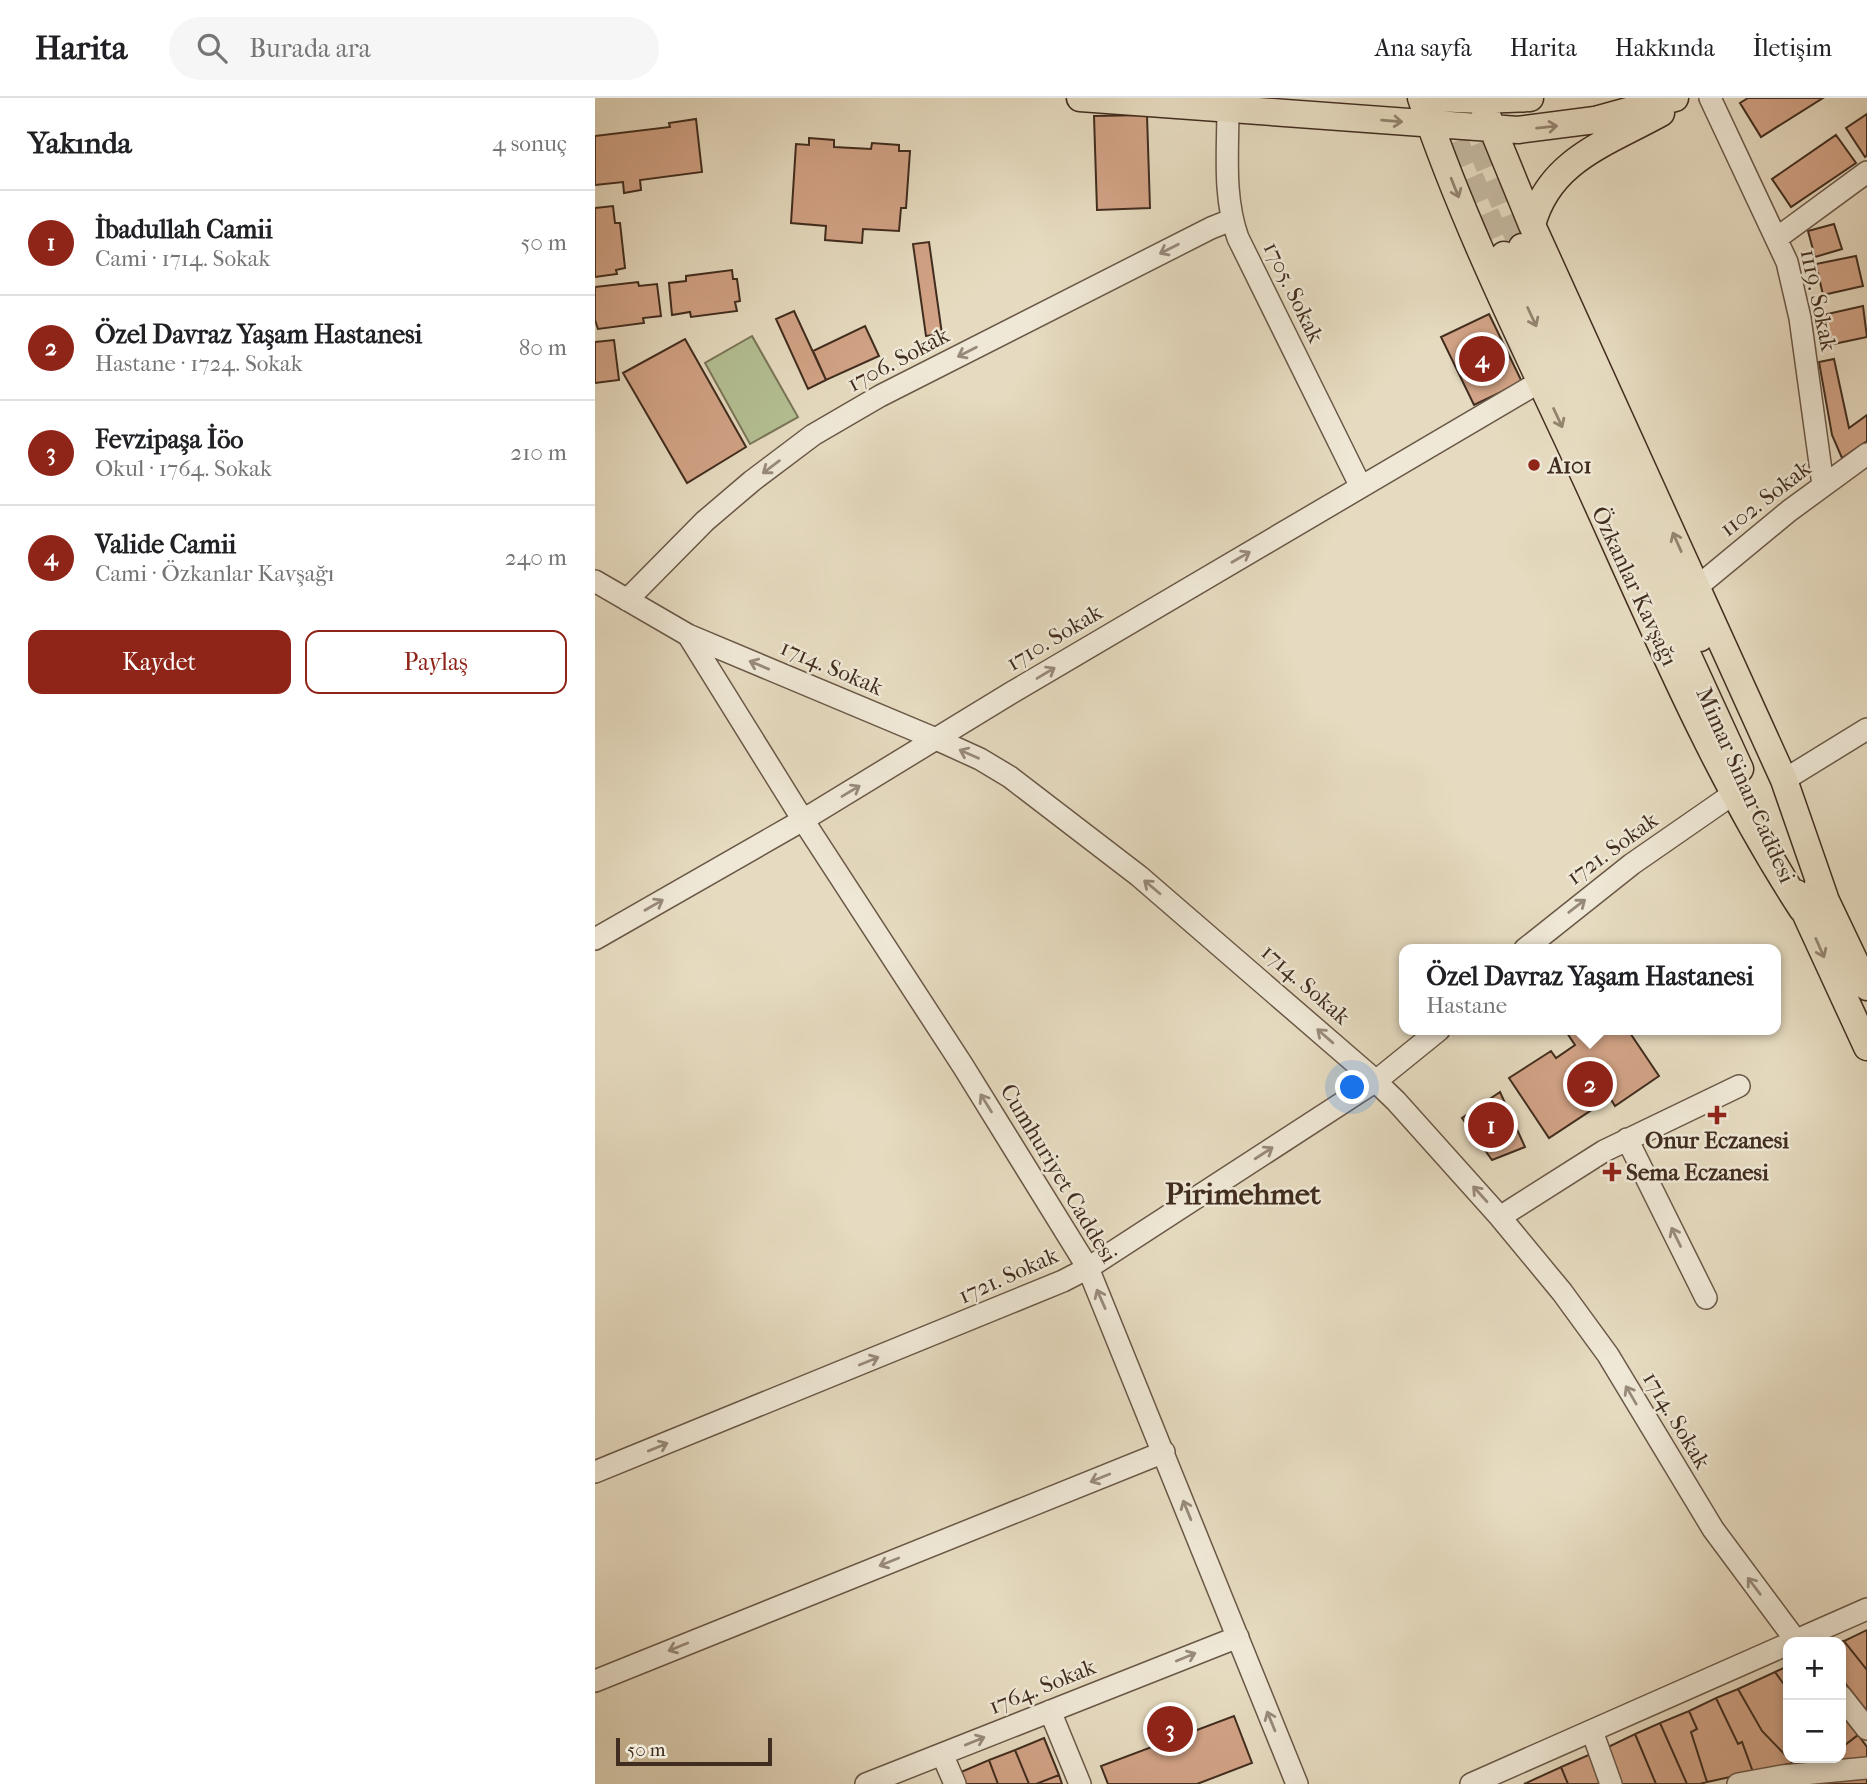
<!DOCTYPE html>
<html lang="tr">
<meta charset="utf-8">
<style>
body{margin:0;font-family:"IM FELL French Canon",serif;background:#f6f6f6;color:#202124}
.controls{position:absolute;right:21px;bottom:21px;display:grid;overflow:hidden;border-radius:14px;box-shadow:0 4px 10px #0003}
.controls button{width:63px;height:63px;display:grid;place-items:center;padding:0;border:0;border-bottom:2px solid #e0e0e0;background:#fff;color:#202124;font:35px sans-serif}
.scale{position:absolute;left:21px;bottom:18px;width:156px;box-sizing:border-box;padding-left:7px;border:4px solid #412d1f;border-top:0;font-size:19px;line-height:24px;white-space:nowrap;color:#412d1f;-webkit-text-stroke:5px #efe8d6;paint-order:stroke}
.you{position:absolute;left:758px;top:990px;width:24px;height:24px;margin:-18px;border:5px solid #fff;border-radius:50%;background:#1a73e8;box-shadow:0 0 0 10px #1a73e833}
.badge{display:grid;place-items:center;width:46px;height:46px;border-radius:50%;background:#8f2418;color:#fff;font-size:23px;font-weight:700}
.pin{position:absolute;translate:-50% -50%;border:4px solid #fff;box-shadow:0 2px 7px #0006}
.popup{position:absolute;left:804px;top:846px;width:382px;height:91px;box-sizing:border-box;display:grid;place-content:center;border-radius:14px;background:#fff;filter:drop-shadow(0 2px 5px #0005);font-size:23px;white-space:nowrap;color:#757577}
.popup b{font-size:26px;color:#202124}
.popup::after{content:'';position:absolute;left:50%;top:100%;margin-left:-14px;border:14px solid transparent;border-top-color:#fff}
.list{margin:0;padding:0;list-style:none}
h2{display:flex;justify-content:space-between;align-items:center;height:91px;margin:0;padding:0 28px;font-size:30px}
h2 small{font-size:23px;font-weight:400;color:#757577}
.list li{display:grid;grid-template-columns:46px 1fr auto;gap:21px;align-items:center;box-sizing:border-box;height:105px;padding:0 28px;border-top:2px solid #e0e0e0}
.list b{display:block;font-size:26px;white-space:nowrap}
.list p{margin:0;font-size:23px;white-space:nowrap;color:#757577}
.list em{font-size:23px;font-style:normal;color:#757577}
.actions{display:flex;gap:14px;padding:21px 28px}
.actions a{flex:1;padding:16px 0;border:2px solid #8f2418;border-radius:14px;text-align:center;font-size:24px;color:#8f2418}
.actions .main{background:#8f2418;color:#fff}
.icon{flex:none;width:38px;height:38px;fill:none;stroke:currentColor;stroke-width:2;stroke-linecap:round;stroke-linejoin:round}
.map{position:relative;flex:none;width:1272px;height:1686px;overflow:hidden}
header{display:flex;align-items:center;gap:42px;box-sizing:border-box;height:98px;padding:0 35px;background:#fff;border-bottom:2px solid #e0e0e0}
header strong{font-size:33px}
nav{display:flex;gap:38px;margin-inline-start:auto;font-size:24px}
.search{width:490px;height:63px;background:#f6f6f6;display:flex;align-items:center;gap:18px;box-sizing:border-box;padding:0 24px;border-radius:38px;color:#757577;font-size:26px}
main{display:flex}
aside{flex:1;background:#fff}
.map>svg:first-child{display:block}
</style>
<header>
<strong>Harita</strong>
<div class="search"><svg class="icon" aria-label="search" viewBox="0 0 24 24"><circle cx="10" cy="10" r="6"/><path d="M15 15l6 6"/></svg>Burada ara</div>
<nav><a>Ana sayfa</a><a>Harita</a><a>Hakkında</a><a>İletişim</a></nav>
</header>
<main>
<aside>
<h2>Yakında<small>4 sonuç</small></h2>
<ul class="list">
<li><span class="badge">1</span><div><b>İbadullah Camii</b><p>Cami · 1714. Sokak</p></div><em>50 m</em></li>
<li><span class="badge">2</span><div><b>Özel Davraz Yaşam Hastanesi</b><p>Hastane · 1724. Sokak</p></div><em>80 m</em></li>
<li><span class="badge">3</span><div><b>Fevzipaşa İöo</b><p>Okul · 1764. Sokak</p></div><em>210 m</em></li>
<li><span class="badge">4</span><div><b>Valide Camii</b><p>Cami · Özkanlar Kavşağı</p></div><em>240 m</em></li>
</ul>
<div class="actions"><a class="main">Kaydet</a><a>Paylaş</a></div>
</aside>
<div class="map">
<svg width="1272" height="1686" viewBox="0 0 1272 1686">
<rect width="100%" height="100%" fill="#e6dbc0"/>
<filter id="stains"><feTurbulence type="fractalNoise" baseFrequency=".00286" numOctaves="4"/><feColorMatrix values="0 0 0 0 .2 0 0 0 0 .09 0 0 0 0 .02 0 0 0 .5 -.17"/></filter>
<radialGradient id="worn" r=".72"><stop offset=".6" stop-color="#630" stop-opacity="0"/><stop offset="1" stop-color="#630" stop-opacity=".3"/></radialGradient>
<path fill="#b4c093" stroke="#7a7659" stroke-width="2" d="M157 238 203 319 155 346 110 265Z"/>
<path fill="#d2a386" stroke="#412d1f" stroke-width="2" d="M1153 0H1228L1166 39 1145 5Z
M1272 16V58L1270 59 1251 30Z
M552 17 555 110 502 112 499 18Z
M101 21 107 74 45 82 46 92 29 95 28 84 0 87V38L75 29 74 25Z
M1241 37 1261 65 1196 109 1177 81Z
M214 40 239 42V49L276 51 277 45 304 47V53H315L311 110H306L304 133 268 131 267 145 230 142 231 128 196 125 201 46 214 47Z
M18 108 20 125H25L30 170 21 172 22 176 0 179V110Z
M1239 126 1247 151 1220 159 1213 133Z
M334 144 347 236 331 238 318 146Z
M1261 158 1268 188 1228 197 1221 166Z
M137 172 138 181H142L145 203 140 204 142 213 96 219 95 214 77 217 74 185 91 183V178Z
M43 184 44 188 62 186 66 218 48 220 49 225 3 231 0 222V189Z
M1268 208 1272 239 1234 247 1228 217Z
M199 213 231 282 213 291 181 221Z
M894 216 927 284 879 307 846 239Z
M270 228 284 258 231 282 218 253Z
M90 241 151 349 92 385 28 275Z
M19 242 24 282 0 285V244Z
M1239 261 1254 330 1272 317V343L1247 360 1237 337 1224 264Z
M970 932H1033L1064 978 1020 1008 1015 1000 954 1040 914 980 956 953 961 960 980 947Z
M905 994 930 1049 897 1062 867 1020Z
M1272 1532V1572L1249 1543Z
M1249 1543 1272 1572V1613L1246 1580 1245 1544Z
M1193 1568V1592L1180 1574Z
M1180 1574 1193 1592V1660H1207L1198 1665 1167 1633 1143 1591Z
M1143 1591 1167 1633 1198 1665 1158 1674 1147 1644 1143 1646 1121 1600Z
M1121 1600 1143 1646 1147 1644 1158 1674 1112 1684 1096 1634 1102 1631 1094 1613Z
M1094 1613 1102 1631 1096 1634 1112 1684 1105 1686H1092L1065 1625Z
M1246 1616 1263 1637 1246 1650Z
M639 1618 657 1665 602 1686H513L506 1668Z
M1065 1625 1092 1686H1061L1040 1636Z
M1040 1636 1061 1686H1023L1011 1650Z
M1263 1637 1272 1649V1661L1209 1667 1206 1661 1246 1660V1650Z
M449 1640 464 1677 441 1686H434L420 1652Z
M420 1652 434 1686H403L394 1662Z
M998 1655 1008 1686H973L966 1669Z
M394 1662 403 1686H371L366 1674Z
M966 1669 973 1686H929Z
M464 1677 467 1686H441Z
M1272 1678V1686H1209Z"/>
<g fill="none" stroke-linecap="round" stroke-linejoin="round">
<path stroke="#c5b8a0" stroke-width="26" stroke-dasharray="26 13" stroke-linecap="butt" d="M847 7 865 55 909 157
M869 9 927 149"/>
<defs>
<path id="minor" d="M1115 0 1192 164 1205 220 1228 387
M633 9C633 53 628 99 643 140L766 389
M1182 140 1272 74
M0 483 93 537 341 641 385 661 415 679 544 778 773 976 801 1003 905 1119 967 1194 1013 1257 1118 1431 1202 1544
M1102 489 1194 413 1272 356
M32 502 110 423 157 383 218 337 285 298 616 130 636 122
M93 537 208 722 368 968 493 1170 702 1686
M1189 682 1272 631
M0 841 208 722 416 595 946 283
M930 851 1037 766 1138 696
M1032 1041 1111 1200
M905 1119 1009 1053 1144 988
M0 1374 468 1183 493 1170 781 983 844 932
M1197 1544 1272 1511
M0 1583 569 1354
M1246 1598 1272 1631
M455 1613 485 1686
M997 1633 1016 1686
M347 1656 360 1686
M271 1686 643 1539
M876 1686 1193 1546
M1143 1686 1187 1678 1272 1670"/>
<path id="major" d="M485 0 923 32 1000 22 1080 0
M826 0C871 134 936 261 995 390 1060 533 1121 679 1207 811
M839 0 886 2 935 0
M885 0 937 127 1189 682 1230 800
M937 127C954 62 1012 45 1066 15
M927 149 1105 540
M909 157 1145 671
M1223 786 1272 889
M1201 795 1272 949"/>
</defs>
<use href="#minor" stroke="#6a5847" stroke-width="24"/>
<use href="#major" stroke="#412d1f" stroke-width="29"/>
<use href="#minor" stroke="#efe8d6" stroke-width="21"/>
<use href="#major" stroke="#e6dbc0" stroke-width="26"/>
</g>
<defs><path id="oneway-shaft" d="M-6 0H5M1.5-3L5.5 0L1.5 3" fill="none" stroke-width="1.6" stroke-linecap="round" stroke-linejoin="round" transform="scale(1.75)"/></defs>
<g stroke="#948470">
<use href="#oneway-shaft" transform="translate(797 23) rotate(5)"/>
<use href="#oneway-shaft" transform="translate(952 29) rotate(-6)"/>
<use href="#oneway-shaft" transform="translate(860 90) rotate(68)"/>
<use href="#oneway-shaft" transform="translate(937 219) rotate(65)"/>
<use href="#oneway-shaft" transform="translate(963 320) rotate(65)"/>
<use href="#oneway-shaft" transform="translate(1082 444) rotate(-114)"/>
<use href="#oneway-shaft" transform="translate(1225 850) rotate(66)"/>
</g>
<g stroke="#988a7a">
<use href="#oneway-shaft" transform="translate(574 151) rotate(153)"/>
<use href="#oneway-shaft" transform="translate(372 254) rotate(153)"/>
<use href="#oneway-shaft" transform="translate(176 369) rotate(143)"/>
<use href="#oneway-shaft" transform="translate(646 459) rotate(-30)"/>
<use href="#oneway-shaft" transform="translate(164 567) rotate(-157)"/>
<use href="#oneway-shaft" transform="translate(451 575) rotate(-31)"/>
<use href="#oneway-shaft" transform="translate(374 656) rotate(-156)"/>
<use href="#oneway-shaft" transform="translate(256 693) rotate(-31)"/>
<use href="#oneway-shaft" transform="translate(557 789) rotate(-140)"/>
<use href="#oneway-shaft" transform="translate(59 807) rotate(-30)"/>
<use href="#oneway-shaft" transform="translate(982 808) rotate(-38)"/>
<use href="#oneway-shaft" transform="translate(730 938) rotate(-139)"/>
<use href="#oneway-shaft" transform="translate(391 1005) rotate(-122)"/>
<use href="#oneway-shaft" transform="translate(669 1055) rotate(-33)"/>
<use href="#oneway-shaft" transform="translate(885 1096) rotate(-132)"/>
<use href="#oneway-shaft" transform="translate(1081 1139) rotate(-116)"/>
<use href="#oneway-shaft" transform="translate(506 1201) rotate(-114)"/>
<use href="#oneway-shaft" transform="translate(274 1263) rotate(-22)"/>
<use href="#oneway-shaft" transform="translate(1036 1297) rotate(-120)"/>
<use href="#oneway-shaft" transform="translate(63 1349) rotate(-22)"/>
<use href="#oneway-shaft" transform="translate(505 1380) rotate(158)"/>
<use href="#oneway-shaft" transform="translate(592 1412) rotate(-112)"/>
<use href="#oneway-shaft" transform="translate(294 1464) rotate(158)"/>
<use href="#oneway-shaft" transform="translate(1159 1488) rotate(-127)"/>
<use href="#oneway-shaft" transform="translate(83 1549) rotate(158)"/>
<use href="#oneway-shaft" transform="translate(591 1559) rotate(-22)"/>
<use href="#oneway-shaft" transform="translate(676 1623) rotate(-112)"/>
<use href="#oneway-shaft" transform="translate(380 1643) rotate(-22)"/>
</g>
<g fill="#8f2418" stroke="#efe8d6" stroke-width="2.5">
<circle cx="939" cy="367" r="7"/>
<path d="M1118.5 1006.5h7v7h7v7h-7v7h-7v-7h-7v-7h7z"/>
<path d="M1013.5 1063.5h7v7h7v7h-7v7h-7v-7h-7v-7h7z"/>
</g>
<g text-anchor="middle" stroke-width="5" stroke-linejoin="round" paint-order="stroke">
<g font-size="23" fill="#412d1f" stroke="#efe8d6">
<text transform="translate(699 194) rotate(64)" y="8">1705. Sokak</text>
<text transform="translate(1224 202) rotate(78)" y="8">1119. Sokak</text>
<text transform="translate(303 261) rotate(-28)" y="8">1706. Sokak</text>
<text transform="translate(1170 400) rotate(-38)" y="8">1102. Sokak</text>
<text transform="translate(1040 488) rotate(65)" y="8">Özkanlar Kavşağı</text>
<text transform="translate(459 539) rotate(-31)" y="8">1710. Sokak</text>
<text transform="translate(237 569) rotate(23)" y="8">1714. Sokak</text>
<text transform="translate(1151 687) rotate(66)" y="8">Mimar Sinan Caddesi</text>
<text transform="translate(1017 750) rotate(-36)" y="8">1721. Sokak</text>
<text transform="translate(711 886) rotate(41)" y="8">1714. Sokak</text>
<text transform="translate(464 1075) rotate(59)" y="8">Cumhuriyet Caddesi</text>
<text transform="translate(413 1177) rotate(-24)" y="8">1721. Sokak</text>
<text transform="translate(1082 1322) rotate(59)" y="8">1714. Sokak</text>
<text transform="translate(447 1588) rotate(-22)" y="8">1764. Sokak</text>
</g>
<g font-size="23" font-weight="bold" fill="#412d1f" stroke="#efe8d6" text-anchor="start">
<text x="953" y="375">A101</text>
<text x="1122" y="1050" text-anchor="middle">Onur Eczanesi</text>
<text x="1031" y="1082">Sema Eczanesi</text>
</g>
<g font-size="30" font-weight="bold" fill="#412d1f" stroke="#efe8d6">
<text x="648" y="1106">Pirimehmet</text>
</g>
</g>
<rect width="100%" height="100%" filter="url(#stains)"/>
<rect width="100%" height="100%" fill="url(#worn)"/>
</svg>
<div class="controls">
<button>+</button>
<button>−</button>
</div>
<div class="scale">50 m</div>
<div class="you"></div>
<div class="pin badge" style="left:896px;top:1027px">1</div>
<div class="pin badge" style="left:995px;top:986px">2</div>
<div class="popup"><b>Özel Davraz Yaşam Hastanesi</b>Hastane</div>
<div class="pin badge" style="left:575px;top:1631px">3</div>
<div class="pin badge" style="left:887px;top:261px">4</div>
</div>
</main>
